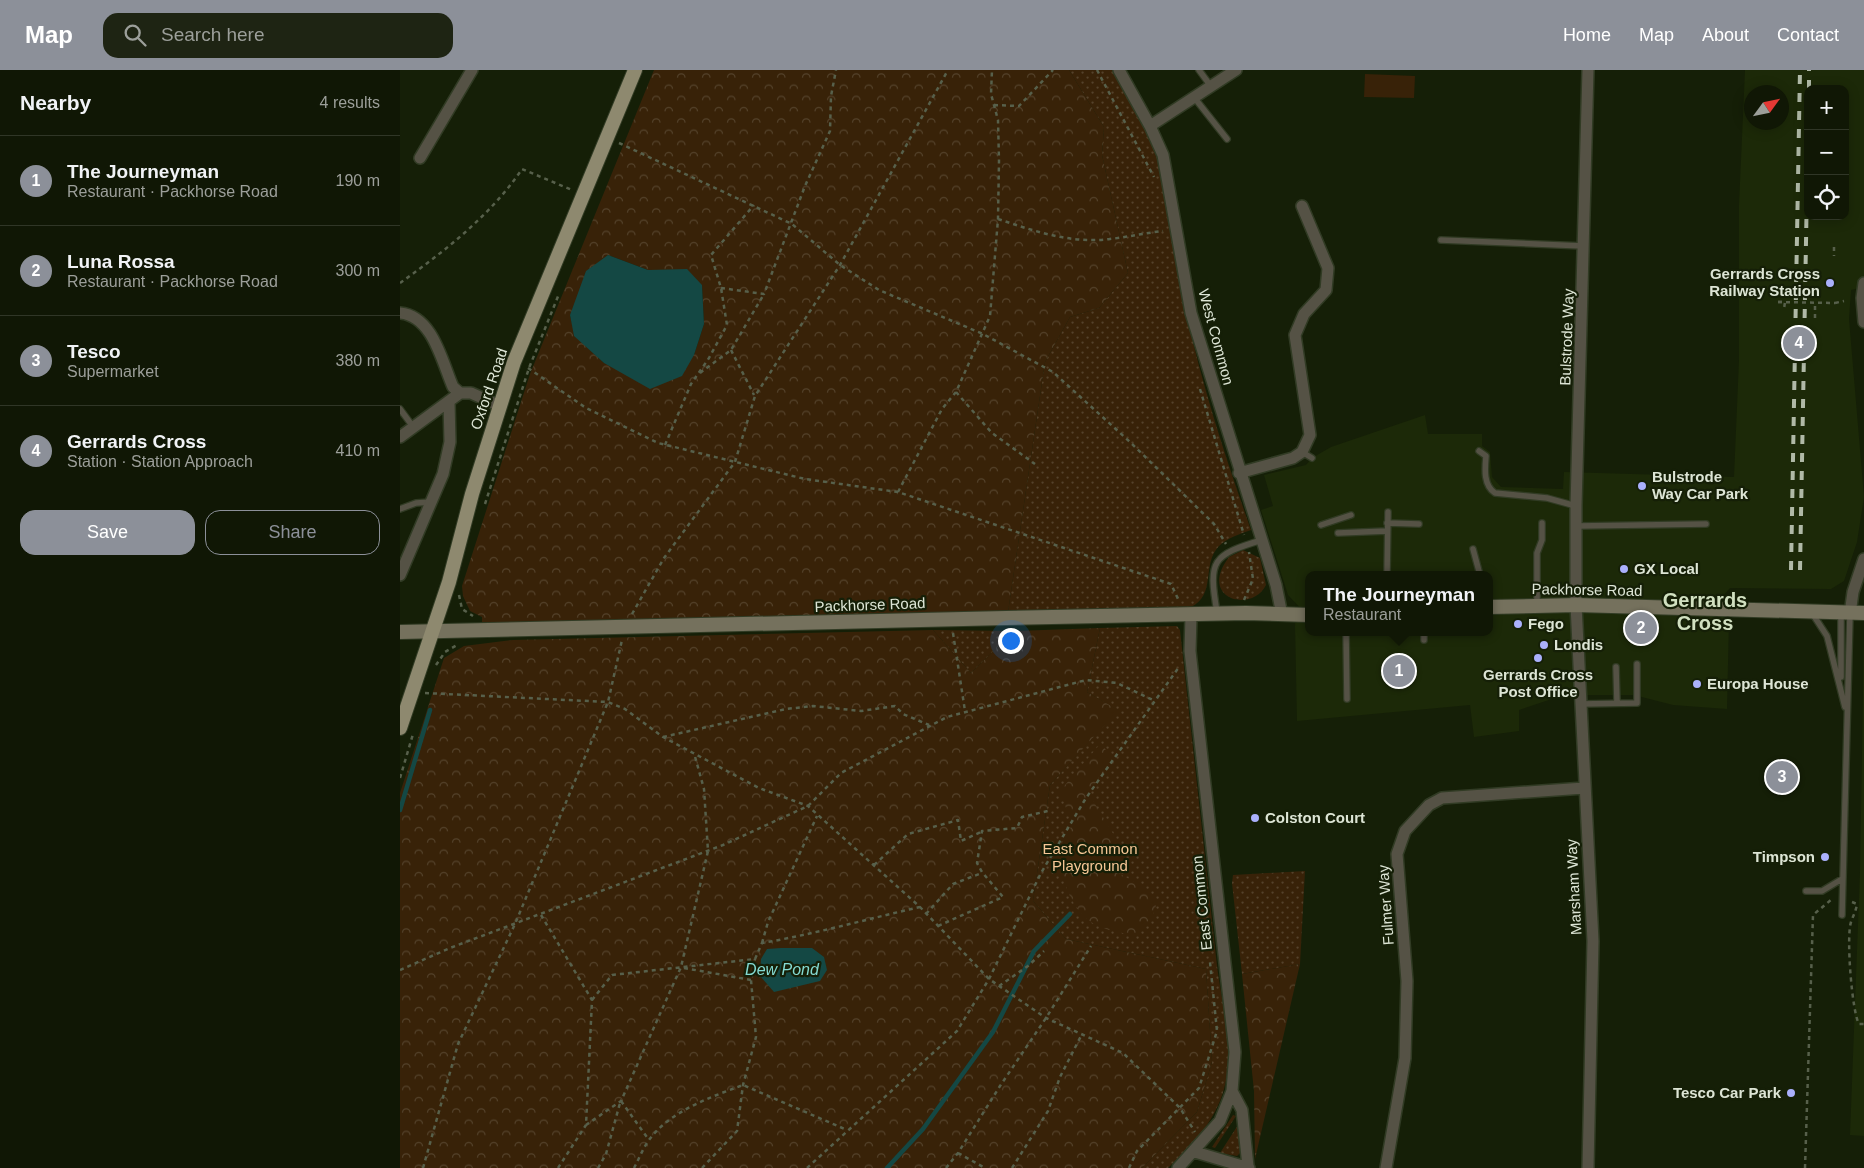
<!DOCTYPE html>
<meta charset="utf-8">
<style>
body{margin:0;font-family:Arial,sans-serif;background:#1e2413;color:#f1f3f6}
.controls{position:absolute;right:15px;top:15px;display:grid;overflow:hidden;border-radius:10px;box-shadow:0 2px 12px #0003}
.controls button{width:45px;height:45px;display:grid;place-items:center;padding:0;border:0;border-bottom:1px solid #303627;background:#101705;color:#f1f3f6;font:25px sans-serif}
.compass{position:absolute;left:1344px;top:15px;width:45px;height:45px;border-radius:50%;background:#101705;box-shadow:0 2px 12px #0003;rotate:57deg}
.you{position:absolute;left:610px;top:570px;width:18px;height:18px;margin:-12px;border:4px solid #fff;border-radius:50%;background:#1a73e8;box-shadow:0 0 0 8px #1a73e833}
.badge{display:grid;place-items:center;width:32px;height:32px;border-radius:50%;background:#8c9099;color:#fff;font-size:16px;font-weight:700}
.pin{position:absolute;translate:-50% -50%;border:2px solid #fff;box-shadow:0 1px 5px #0006}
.popup{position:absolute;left:905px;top:501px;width:188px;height:65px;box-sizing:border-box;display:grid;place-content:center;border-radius:10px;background:#101705;filter:drop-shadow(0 1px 4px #0005);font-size:16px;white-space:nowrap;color:#9c9f9a}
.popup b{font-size:19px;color:#f1f3f6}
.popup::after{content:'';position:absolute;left:50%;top:100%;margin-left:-10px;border:10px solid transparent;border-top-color:#101705}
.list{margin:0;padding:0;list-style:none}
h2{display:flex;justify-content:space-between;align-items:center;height:65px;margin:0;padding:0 20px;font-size:21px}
h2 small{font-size:16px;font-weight:400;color:#9c9f9a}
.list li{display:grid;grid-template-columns:32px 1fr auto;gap:15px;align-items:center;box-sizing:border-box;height:90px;padding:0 20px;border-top:1px solid #303627}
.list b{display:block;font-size:19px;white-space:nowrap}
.list p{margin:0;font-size:16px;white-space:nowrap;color:#9c9f9a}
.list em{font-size:16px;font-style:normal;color:#9c9f9a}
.actions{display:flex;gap:10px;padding:15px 20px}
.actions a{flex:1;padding:11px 0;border:1px solid #8c9099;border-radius:15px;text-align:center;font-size:18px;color:#8c9099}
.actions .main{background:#8c9099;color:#fff}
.icon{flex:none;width:28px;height:28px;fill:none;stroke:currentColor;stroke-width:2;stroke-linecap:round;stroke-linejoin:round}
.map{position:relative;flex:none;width:1464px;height:1098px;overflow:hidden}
header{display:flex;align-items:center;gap:30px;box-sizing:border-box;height:70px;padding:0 25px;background:#8c9099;color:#fff}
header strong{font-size:24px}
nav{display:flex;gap:28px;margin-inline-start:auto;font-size:18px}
.search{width:350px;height:45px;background:#1e2413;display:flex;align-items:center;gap:12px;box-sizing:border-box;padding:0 18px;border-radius:15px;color:#9c9f9a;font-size:19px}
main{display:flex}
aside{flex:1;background:#101705}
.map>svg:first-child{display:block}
</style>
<header>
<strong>Map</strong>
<div class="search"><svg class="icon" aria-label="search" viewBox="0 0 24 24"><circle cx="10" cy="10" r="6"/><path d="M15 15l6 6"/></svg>Search here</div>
<nav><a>Home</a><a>Map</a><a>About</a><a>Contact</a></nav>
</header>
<main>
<aside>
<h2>Nearby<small>4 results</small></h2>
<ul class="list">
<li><span class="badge">1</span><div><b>The Journeyman</b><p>Restaurant · Packhorse Road</p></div><em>190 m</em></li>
<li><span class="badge">2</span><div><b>Luna Rossa</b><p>Restaurant · Packhorse Road</p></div><em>300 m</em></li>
<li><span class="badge">3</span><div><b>Tesco</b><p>Supermarket</p></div><em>380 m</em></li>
<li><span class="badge">4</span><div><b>Gerrards Cross</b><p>Station · Station Approach</p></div><em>410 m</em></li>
</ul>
<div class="actions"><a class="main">Save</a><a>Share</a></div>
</aside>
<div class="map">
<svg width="1464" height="1098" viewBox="0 0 1464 1098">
<defs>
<pattern id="grass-dots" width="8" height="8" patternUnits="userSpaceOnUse" patternTransform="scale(1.25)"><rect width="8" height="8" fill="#382208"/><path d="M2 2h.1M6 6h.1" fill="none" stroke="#54422b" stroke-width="1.8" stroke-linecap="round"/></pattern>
<pattern id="forest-crowns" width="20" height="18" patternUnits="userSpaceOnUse" patternTransform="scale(1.25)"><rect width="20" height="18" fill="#382208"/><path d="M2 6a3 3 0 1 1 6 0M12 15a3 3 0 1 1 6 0" fill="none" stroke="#54422b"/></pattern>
</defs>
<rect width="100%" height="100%" fill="#151f07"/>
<path fill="#1c2908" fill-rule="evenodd" d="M1345 0H1464V217L1451 220 1449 249 1464 427 1457 472 1444 511 1431 519 1330 518 1316 534 1329 549 1327 639 1273 635 1234 625H1164L1119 640V661L1074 667 1070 635 897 651 895 553 908 546 888 525 861 440 873 436 864 405 906 395 912 388 931 377 1025 345 1028 364H1082V376L1090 382 1092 407 1101 417 1163 419 1164 402 1334 407 1339 290V135ZM1408 19H1445V146H1408ZM1352 22H1382V52H1352ZM909 505H1089V562H909Z
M1464 562V1066L1450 1065 1460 802Z"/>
<path fill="url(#grass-dots)" d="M669 0H715C730 24 748 58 757 85 773 137 775 193 787 246 803 319 826 389 851 460 840 464 827 468 819 476 801 495 817 524 791 537L608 542 645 292 670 247 699 238 728 203 702 85 704 57Z
M843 480 860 488 866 515C852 544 797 529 829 487Z
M777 556 780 560C792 669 804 778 816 887 820 930 836 977 824 1019 815 1052 792 1075 768 1098H742L797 1042 812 992 806 899 666 869 633 831 650 715 717 640 687 622 700 558Z
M533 560 614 561 571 603Z
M905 801 900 894 842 904 832 813 833 805Z
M833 1045 836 1046 815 1078 812 1077Z
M838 1055 840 1083 837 1086 820 1083Z"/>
<path fill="url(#forest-crowns)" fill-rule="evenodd" d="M254 0H669L704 57 702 85 728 203 699 238 670 247 645 292 608 542 117 552H82V547L70 541 63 526 62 516 130 304ZM208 185 248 200 302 215 304 254 294 285 204 293 175 266 170 245Z
M700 558 687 622 718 640 650 715 633 831 666 869 806 899 812 992 797 1042 742 1098H0V723L44 588 64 576 113 570 533 560 571 603 614 561Z
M701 673 711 687 689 724 726 785 720 804 738 814 757 830C755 845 748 857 735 865 708 861 686 857 672 830 663 813 668 808 649 796L672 755 660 721Z
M900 894 855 1089 854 1021 842 904Z"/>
<path fill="#382208" d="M965 4 1015 6 1014 28 964 27Z"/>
<path fill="#144844" d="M208 185 248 200 287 199 302 215 304 254 294 285 282 306 250 319 204 293 174 266 170 245 186 201Z
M381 878H412L424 887 427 900 420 911 374 922 360 906 361 889 367 879Z"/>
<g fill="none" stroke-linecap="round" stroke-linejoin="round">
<path stroke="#144844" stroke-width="4.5" d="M0 740 30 640
M487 1098 523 1059 593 962 634 881 670 844"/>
<defs>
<path id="service" d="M799 0 810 15
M793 26 827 69
M1041 170 1184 176
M0 339 14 358
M1079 381 1086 386C1085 398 1083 415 1095 423L1147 428 1176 436
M902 382 912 388
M0 439 16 433 31 432
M987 453 1019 454
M921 455 951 445
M1177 456 1306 454
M938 463 987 461
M1073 479 1080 505
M987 505 988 442
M1137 535V483L1142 470V453
M817 542C808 490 812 485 862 470
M1412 543 1427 566 1445 637
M946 562 947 629
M1024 570V562
M1216 597 1217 632
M1441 607V543
M1180 634 1237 633V594
M1406 821H1422L1442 809
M1442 845 1450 544"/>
<path id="minor" d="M719 0 750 56 763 85 791 243 876 515 882 545
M1188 0 1176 436V535L1193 871 1188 1098
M750 56 836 0
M20 88 72 0
M1464 213 1462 228 1464 252
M0 243C33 246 42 292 53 317L60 323
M0 367 60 323H71L100 336
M839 403 893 388 902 382 910 365 895 265 904 244 926 220 928 198 902 136
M0 505 43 404 50 372 49 332
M1450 544 1453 522 1464 489
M832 1021 842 1040 848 1096
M795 1082 849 1098
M778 1098 820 1051 832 1021 835 982 790 581 791 546
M986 1098 1005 988 1007 911 997 784 1005 761 1029 735 1042 728 1184 718"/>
<path id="secondary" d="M1089 537 1176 535 1464 543
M0 562 606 548 846 543 909 545"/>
<path id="primary" d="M0 658 49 512 72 424 114 292 235 0"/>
</defs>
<use href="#service" stroke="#313b24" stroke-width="8"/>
<use href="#minor" stroke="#313b24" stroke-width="14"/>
<use href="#secondary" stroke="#313b24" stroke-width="16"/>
<use href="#primary" stroke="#313b24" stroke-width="16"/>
<path stroke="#57604b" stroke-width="2.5" stroke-dasharray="4 4" stroke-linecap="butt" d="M697 0 754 107
M594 35 619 36 653 0
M219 73 392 154 440 195 479 220 583 264 653 302 730 372 814 454 826 474
M598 149C634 161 671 174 710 169 728 167 745 163 763 161
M1434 177V186
M0 213C45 181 91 145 122 99L172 120
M321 218 364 224 405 116 430 61 431 26 436 0
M1378 232H1385L1384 239
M1435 233 1444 231
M1415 248V232
M331 280 354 325
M128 298 186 338 258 373 405 409 498 422 771 514 779 531
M300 303 331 280 364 224
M800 319 844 465
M556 322 592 363 635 394
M265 375 291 314 309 288 327 255 321 218 311 185 354 135
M498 422 542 339 556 322 590 246 598 149 599 91 598 50 591 24 592 0
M85 434 129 298 159 224
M59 525 62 539 73 546
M844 530 853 509 849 482
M232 544 264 488 335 392 355 326 440 195 548 0
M553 563 565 641
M36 595 45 582 57 575
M25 623 208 632 225 639 263 667 359 718 408 736 520 837 589 909 646 948 723 983 780 1038 795 1062
M263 667 386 639 413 636 461 641 495 636 503 644 529 655
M0 708 13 664
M474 795 508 764 558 750 561 771 581 762
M1452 832 1457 834C1456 841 1453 846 1451 852 1446 867 1452 942 1459 954H1464
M526 844 553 814 582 803
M141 845 192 930 186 1055 221 1031 281 897 308 781 304 719 294 683
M538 856 603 827 582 802 577 793 582 761 617 758 622 747 648 741
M362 873 368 852 417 746
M284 898 351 910 355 889
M0 900 50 878 323 775 408 736 441 703 547 647 686 610 717 613 755 631
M599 916 628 896 644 881
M192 930 212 905 355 889 362 873C415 864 467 849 520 837
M221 1031 249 1070
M558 1083 585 1098
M23 1098 58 974 115 854 208 632 222 570
M158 1098 186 1055
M198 1098 206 1084 220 1033
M234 1098C239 1089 243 1078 249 1070 270 1041 311 1027 343 1015L447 1060
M302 1098 337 1061 343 1015 356 967 351 910
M407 1098 557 961 589 909 641 803 686 728 779 597
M546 1098 558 1083 600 1016 646 948 691 876
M612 1098 648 1041 660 1007 681 966
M729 1098 737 1081 799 1018 817 961 810 892 812 891
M1405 1098 1413 845 1432 829"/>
<use href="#service" stroke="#555245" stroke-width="5.5"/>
<use href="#minor" stroke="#555245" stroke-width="11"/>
<use href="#secondary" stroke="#75715d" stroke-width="14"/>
<use href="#primary" stroke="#8e896f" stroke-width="14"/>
<path stroke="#b0b9a7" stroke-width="4" stroke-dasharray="9 9" stroke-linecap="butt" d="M1409 19V0
M1391 500 1400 0
M1400 500 1408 63"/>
<path stroke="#57604b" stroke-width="2.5" stroke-dasharray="4 4" stroke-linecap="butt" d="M1378 232 1435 233"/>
</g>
<g fill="#aab0fc" stroke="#151f07" stroke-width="2">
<circle cx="1430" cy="213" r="5"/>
<circle cx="1242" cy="416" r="5"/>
<circle cx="1224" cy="499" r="5"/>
<circle cx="1118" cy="554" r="5"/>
<circle cx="1144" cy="575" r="5"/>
<circle cx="1138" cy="588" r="5"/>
<circle cx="1297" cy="614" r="5"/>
<circle cx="855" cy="748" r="5"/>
<circle cx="1425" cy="787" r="5"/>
<circle cx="1391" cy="1023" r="5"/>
</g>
<g text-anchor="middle" stroke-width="4.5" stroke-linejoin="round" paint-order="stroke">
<g font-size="15" font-weight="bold" fill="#dde5d5" stroke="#151f07" text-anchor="start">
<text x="1420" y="209" text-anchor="end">Gerrards Cross<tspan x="1420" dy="17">Railway Station</tspan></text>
<text x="1252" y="412">Bulstrode<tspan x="1252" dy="17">Way Car Park</tspan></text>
<text x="1234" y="504">GX Local</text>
<text x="1128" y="559">Fego</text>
<text x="1154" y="580">Londis</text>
<text x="1138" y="610" text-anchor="middle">Gerrards Cross<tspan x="1138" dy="17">Post Office</tspan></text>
<text x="1307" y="619">Europa House</text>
<text x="865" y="753">Colston Court</text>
<text x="1415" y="792" text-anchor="end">Timpson</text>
<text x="1381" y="1028" text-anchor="end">Tesco Car Park</text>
</g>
<g font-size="15" fill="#dde5d5" stroke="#151f07">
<text transform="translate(816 267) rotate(75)" y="5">West Common</text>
<text transform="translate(1167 267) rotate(-88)" y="5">Bulstrode Way</text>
<text transform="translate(89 319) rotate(-71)" y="5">Oxford Road</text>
<text transform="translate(1187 520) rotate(1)" y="5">Packhorse Road</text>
<text transform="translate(470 535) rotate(-2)" y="5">Packhorse Road</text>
<text transform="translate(1174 817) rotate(-93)" y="5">Marsham Way</text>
<text transform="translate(802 833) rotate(-96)" y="5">East Common</text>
<text transform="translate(986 835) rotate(-94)" y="5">Fulmer Way</text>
</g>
<g font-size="15" fill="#f7c796" stroke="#151f07">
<text x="690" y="784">East Common<tspan x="690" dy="17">Playground</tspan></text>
</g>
<g font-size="16" font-style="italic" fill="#84dad2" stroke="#151f07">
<text x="382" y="905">Dew Pond</text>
</g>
<g font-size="20" font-weight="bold" fill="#d1e0c0" stroke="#151f07">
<text x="1305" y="537">Gerrards<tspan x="1305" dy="23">Cross</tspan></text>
</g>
</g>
</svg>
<div class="controls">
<button>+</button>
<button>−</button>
<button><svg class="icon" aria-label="locate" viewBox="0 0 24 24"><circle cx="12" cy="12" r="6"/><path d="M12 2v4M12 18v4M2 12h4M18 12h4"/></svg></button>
</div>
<svg class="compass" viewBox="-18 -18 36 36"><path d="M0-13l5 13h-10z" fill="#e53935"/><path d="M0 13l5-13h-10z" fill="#9c9f9a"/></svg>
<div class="you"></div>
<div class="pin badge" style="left:999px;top:601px">1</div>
<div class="popup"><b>The Journeyman</b>Restaurant</div>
<div class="pin badge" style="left:1241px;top:558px">2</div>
<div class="pin badge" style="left:1382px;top:707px">3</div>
<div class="pin badge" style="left:1399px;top:273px">4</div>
</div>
</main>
